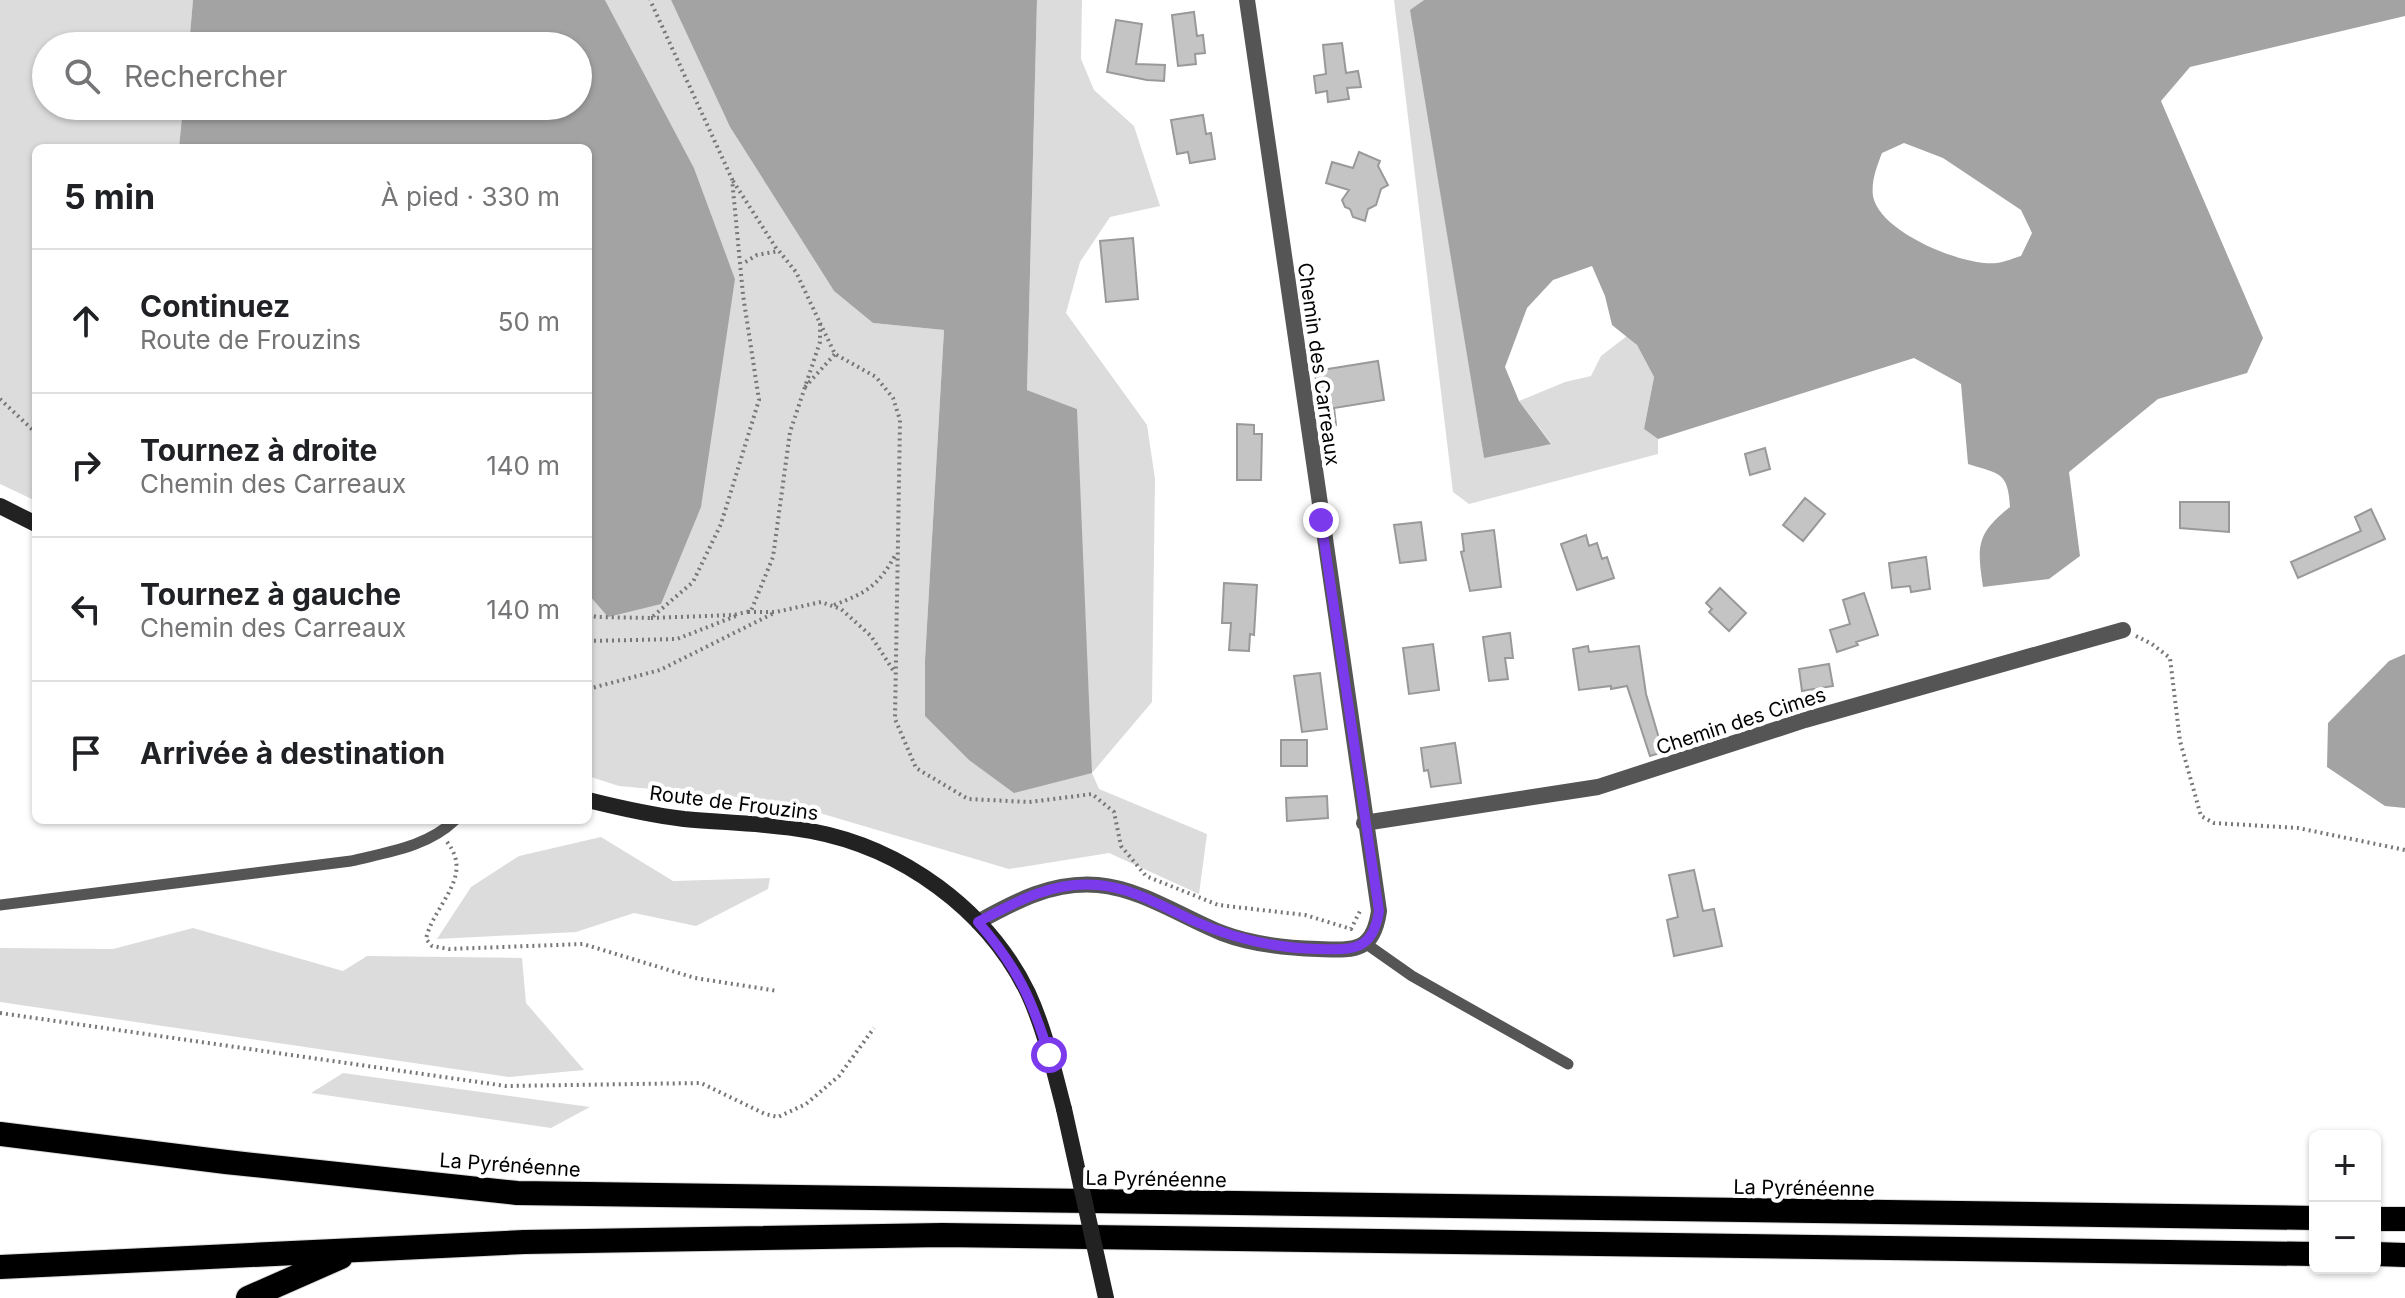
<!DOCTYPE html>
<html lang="fr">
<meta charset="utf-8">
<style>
body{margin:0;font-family:Inter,sans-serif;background:#f2f2f2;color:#202124}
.controls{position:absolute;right:24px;bottom:24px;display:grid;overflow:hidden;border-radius:12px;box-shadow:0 2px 6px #0004}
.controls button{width:72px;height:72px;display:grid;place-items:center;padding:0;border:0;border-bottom:2px solid #e0e0e0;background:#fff;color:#202124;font:40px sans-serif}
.stop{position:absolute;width:24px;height:24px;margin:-18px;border:6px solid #7c3aed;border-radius:50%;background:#fff}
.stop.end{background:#7c3aed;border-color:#fff;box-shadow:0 2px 8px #0008}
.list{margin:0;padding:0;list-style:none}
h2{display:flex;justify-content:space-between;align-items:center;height:104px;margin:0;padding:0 32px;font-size:34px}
h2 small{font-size:26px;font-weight:400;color:#757577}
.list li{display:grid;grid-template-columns:52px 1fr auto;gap:24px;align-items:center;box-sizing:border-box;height:144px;padding:0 32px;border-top:2px solid #e0e0e0}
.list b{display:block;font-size:30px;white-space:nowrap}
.list p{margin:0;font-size:26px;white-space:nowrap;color:#757577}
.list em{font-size:26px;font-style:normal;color:#757577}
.icon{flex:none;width:44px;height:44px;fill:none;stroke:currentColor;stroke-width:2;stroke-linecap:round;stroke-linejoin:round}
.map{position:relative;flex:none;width:2405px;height:1298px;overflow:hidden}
.search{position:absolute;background:#fff;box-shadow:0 2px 6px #0004;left:32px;top:32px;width:560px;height:88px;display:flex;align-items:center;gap:20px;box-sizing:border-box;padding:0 28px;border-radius:44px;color:#757577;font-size:30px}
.panel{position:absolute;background:#fff;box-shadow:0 2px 6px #0004;left:32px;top:144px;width:560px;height:680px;border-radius:12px}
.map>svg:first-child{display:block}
</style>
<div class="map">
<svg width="2405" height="1298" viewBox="0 0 2405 1298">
<rect width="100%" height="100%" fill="#fff"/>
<path fill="#dcdcdc" d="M0 0H193L189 46H46V106H183L179 148H36V501L0 484Z
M605 0H671L730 127 834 291 873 323 944 330 925 660V716L1077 409 1027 390 1037 0H1082L1081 59 1094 90 1134 126 1160 206 1110 217 1080 262 1066 313 1147 425 1155 479 1152 702 1092 773 1099 789 1207 834 1199 894 1109 853 1009 869 779 801 619 786 588 776V594L608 617 735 279 694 168Z
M1394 0H1424L1411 10 1484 457 1551 443 1519 401 1565 382 1591 376 1601 356 1627 336 1637 345 1654 377 1644 429 1658 439V454L1469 504 1453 492Z
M601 837 673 881 770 878 768 889 696 926 634 913 576 932 437 939 471 887 519 856Z
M193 928 343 971 367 956 522 958 526 1003 584 1070 509 1077 0 1002V948L113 949Z
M343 1073 590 1107 551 1128 311 1093Z"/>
<path fill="#a3a3a3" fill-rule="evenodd" d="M193 0H605L694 168 735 279 701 507 661 604 608 617 588 594V148H179L183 106H578V46H189Z
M671 0H1037L1027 390 1077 409 1092 773 1014 793 969 760 925 716V660L944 330 873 323 834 291 730 127Z
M1424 0H2405V16L2190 67 2161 101 2263 338 2247 373 2158 399 2069 472 2080 556 2049 579 1983 587C1977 546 1976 534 2010 507 2008 471 1999 474 1968 464L1961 384 1914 358 1658 439 1644 429 1654 377 1637 345 1612 325 1605 296 1592 266 1553 280 1527 308 1505 367 1519 401 1551 444 1484 458 1410 10ZM1904 143 1943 158 2021 210 2032 233 2021 256C2014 258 2005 262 1997 263 1964 267 1879 232 1873 196 1871 181 1877 166 1882 153Z
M2405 654V808L2385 806 2327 767 2328 723 2389 661Z"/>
<path fill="#c4c4c4" stroke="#999" stroke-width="2" d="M1194 12 1197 36 1203 35 1205 53 1195 54 1196 64 1178 66 1172 15Z
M1116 20 1142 24 1136 64 1165 65 1164 81 1147 80 1107 72Z
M1342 43 1346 73 1358 71 1361 87 1347 88 1349 99 1328 102 1327 91 1316 93 1314 76 1326 74 1323 45Z
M1203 115 1206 134 1211 133 1215 159 1190 163 1188 152 1177 154 1171 120Z
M1359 152 1380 161 1378 166 1388 185 1381 189 1376 205 1368 209 1365 221 1353 217 1350 209 1345 207 1342 200 1349 190 1326 183 1332 162 1353 168Z
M1133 238 1138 299 1106 302 1100 241Z
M1378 361 1384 400 1334 408 1336 425 1321 427 1315 371Z
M1237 424 1254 425V434H1262L1261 480H1237Z
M1765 448 1770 469 1750 475 1745 454Z
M1805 498 1825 514 1803 541 1783 525Z
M2180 502H2229V532L2180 528Z
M2371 509 2385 539 2298 578 2291 562 2361 531 2355 517Z
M1421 522 1426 560 1400 563 1394 525Z
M1494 530 1501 587 1470 591 1461 552 1464 551 1462 534Z
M1586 535 1589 546 1597 543 1602 559 1607 557 1614 578 1577 590 1561 544Z
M1926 557 1930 589 1911 592 1910 586 1892 588 1889 563Z
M1224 583 1257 585 1254 635 1250 634 1249 651 1229 650 1231 623H1222Z
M1720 588 1746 613 1729 631 1709 612 1712 609 1706 603Z
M1864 593 1878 635 1856 642 1858 645 1837 652 1830 630 1850 624 1843 600Z
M1510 633 1513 658H1505L1508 679 1489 681 1483 637Z
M1433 644 1439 690 1409 694 1403 648Z
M1588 646 1589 652 1639 646 1646 694 1663 752 1650 756 1627 686 1611 689V686L1579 690 1573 649Z
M1829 664 1833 686 1802 691 1799 669Z
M1320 673 1327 729 1302 732 1294 676Z
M1281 740H1307V766H1281Z
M1455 743 1461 783 1431 787 1428 770 1424 771 1421 748Z
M1327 796 1328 818 1287 821 1286 798Z
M1694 870 1703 911 1714 909 1722 946 1674 956 1667 920 1678 917 1669 875Z"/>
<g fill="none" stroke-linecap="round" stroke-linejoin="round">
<defs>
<path id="highway" d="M0 1134 226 1162 517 1193 2315 1218
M2375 1219H2405
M2375 1254 2405 1255
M0 1267 524 1242 942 1235 2315 1254
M248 1298 341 1257"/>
</defs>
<use href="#highway" stroke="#dbdbdb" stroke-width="26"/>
<path stroke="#777" stroke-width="4" stroke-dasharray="2 4" stroke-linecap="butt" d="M733 181 778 251
M820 323 835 354 876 377 893 398 900 420 895 719 916 768 968 799 1029 802 1092 794 1114 812 1121 846 1146 876 1218 905 1305 915 1351 929 1360 911
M805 387 835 354
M0 399 36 433
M834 605C868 592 878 586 896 554
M748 612H776L821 602 841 609 871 636 893 670
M588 615 597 617 651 618 693 582 721 524 759 400 743 295 732 179 650 0
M651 618 733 615 751 611 773 557 790 432 820 342V323L796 272 779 251 757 255 742 264
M2136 636 2152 644 2170 658 2180 741 2201 816 2214 823 2298 828 2405 850
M588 641 677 639 736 616
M588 689 660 670 774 613
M447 842C475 877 433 905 426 939L432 946 449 949 583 944 695 978 778 991
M0 1013 506 1086 701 1083 765 1114 778 1117 806 1104 839 1076 874 1028"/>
<path stroke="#555" stroke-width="11" d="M0 905 351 861C388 852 427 847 455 820
M1365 943 1412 976 1568 1064"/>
<path stroke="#555" stroke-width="16" d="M1364 823 1598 787 1805 720 2123 630
M978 922C1016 901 1053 881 1098 885 1142 889 1182 917 1222 933 1253 945 1286 948 1318 949 1354 950 1373 953 1379 911L1247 0"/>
<path stroke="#222" stroke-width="16" d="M0 506 36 524
M588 800C620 808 651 815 684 819 726 823 769 823 811 831 902 848 987 909 1028 993 1045 1030 1054 1071 1064 1109"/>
<use href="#highway" stroke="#000" stroke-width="24"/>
<path stroke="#222" stroke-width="16" d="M1064 1109 1106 1298"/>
</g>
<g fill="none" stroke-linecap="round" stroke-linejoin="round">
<path stroke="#7c3aed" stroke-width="10" d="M1049 1055C1032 999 1017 967 978 922 1017 901 1053 881 1098 885 1133 888 1163 907 1194 921 1234 939 1274 948 1318 949 1353 950 1373 951 1379 911L1321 520"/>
</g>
<g text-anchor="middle" stroke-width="8" stroke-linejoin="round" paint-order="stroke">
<g font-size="20" fill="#000" stroke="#fff">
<text transform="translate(1319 364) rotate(82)" y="7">Chemin des Carreaux</text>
<text transform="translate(1741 721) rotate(-18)" y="7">Chemin des Cimes</text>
<text transform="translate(734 803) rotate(7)" y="7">Route de Frouzins</text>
<text transform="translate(510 1165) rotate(4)" y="7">La Pyrénéenne</text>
<text transform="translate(1156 1179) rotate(1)" y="7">La Pyrénéenne</text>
<text transform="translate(1804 1188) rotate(1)" y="7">La Pyrénéenne</text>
</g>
</g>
</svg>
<div class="controls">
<button>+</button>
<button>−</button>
</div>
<div class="stop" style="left:1049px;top:1055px"></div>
<div class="stop end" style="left:1321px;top:520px"></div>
<div class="search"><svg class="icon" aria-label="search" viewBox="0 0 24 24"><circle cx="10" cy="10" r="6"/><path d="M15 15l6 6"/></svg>Rechercher</div>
<section class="panel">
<h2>5 min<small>À pied · 330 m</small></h2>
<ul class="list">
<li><svg class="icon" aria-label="ahead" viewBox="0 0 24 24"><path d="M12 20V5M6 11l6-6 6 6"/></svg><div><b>Continuez</b><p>Route de Frouzins</p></div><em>50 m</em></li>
<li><svg class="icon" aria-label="right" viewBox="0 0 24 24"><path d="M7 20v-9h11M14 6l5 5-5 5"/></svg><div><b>Tournez à droite</b><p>Chemin des Carreaux</p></div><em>140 m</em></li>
<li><svg class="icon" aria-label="left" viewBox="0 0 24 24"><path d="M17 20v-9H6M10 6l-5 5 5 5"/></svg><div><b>Tournez à gauche</b><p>Chemin des Carreaux</p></div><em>140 m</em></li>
<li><svg class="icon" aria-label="arrive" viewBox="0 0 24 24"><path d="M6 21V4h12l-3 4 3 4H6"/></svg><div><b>Arrivée à destination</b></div></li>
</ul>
</section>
</div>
